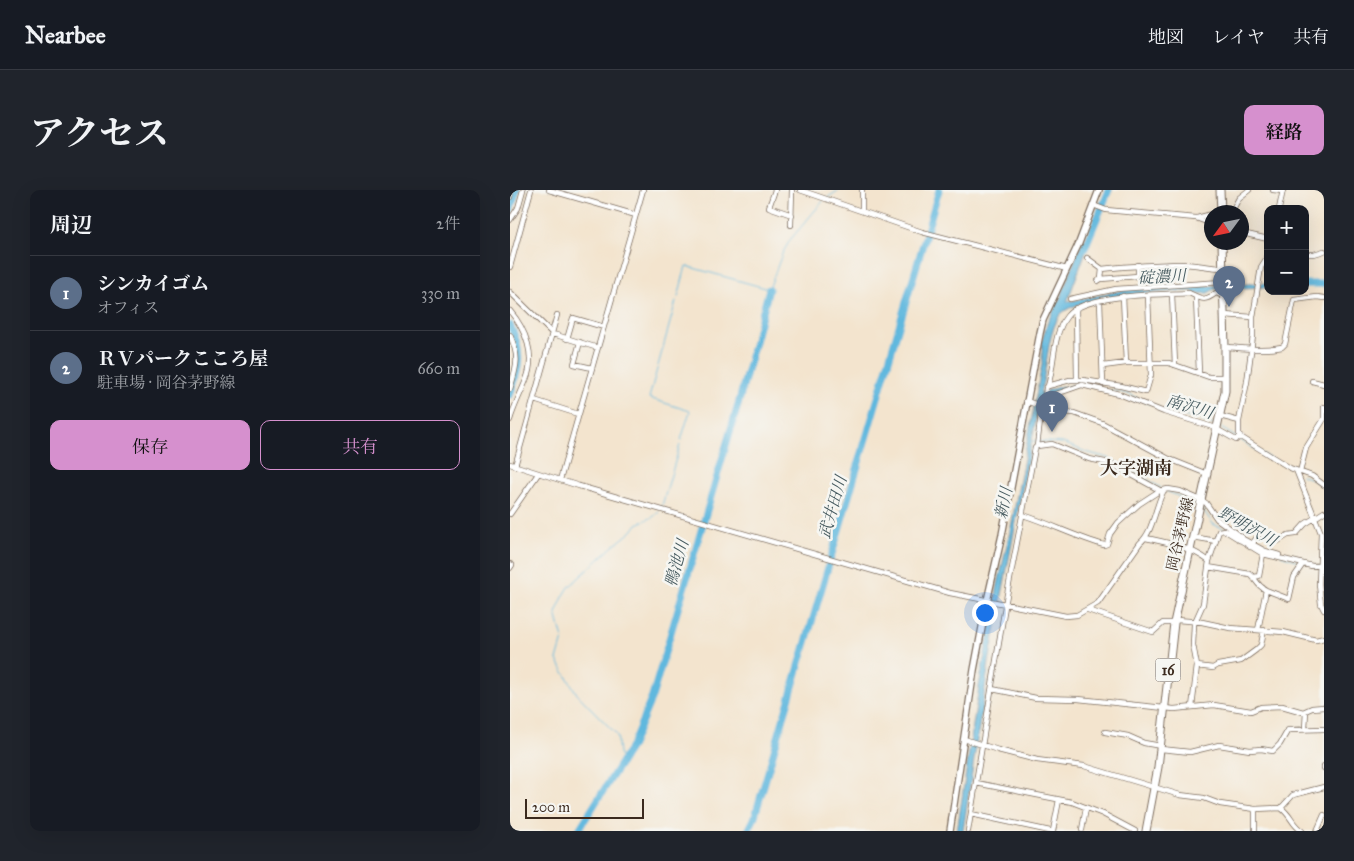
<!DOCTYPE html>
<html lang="ja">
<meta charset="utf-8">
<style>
body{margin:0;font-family:"IM FELL Great Primer","Noto Serif JP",serif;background:#20242c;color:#f1f3f6}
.controls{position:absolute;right:15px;top:15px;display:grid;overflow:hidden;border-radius:10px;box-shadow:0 5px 20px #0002}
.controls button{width:45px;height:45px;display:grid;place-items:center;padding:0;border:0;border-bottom:1px solid #363941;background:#171b24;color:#f1f3f6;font:25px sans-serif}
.compass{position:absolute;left:694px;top:15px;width:45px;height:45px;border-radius:50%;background:#171b24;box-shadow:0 5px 20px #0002;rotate:237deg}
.scale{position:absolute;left:15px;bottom:12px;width:119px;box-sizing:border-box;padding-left:5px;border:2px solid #3b2a1e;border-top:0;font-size:14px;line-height:18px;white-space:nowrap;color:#3b2a1e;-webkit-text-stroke:4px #f6f6f2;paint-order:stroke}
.you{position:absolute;left:474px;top:422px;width:18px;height:18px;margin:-12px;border:4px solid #fff;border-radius:50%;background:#1a73e8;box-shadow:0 0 0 8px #1a73e833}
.badge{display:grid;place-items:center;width:32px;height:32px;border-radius:50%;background:#d690ce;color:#fff;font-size:16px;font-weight:700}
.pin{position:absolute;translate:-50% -41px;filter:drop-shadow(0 1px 2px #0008)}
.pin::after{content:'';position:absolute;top:26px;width:18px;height:15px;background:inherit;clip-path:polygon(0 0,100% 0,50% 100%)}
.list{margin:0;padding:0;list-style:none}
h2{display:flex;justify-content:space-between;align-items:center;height:65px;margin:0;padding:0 20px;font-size:21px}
h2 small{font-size:16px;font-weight:400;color:#9ea1a6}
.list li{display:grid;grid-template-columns:32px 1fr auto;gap:15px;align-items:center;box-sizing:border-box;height:75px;padding:0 20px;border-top:1px solid #363941}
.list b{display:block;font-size:19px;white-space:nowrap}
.list p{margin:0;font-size:16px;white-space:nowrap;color:#9ea1a6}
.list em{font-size:16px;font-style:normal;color:#9ea1a6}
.actions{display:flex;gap:10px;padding:15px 20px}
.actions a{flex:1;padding:11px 0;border:1px solid #d690ce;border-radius:10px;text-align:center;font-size:18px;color:#d690ce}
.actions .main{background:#d690ce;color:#111}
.map{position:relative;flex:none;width:814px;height:641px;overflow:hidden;border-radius:10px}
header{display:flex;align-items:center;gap:30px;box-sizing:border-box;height:70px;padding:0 25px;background:#171b24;border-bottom:1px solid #363941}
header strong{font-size:24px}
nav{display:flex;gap:28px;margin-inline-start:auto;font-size:18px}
.intro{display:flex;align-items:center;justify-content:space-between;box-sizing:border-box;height:120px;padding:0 30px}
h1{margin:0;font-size:35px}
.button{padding:12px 22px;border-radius:10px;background:#d690ce;color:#111;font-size:18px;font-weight:700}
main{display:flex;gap:30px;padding:0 30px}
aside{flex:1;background:#171b24;border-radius:10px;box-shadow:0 5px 20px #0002}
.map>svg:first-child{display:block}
</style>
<header>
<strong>Nearbee</strong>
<nav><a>地図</a><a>レイヤ</a><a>共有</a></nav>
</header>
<div class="intro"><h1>アクセス</h1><a class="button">経路</a></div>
<main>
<aside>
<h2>周辺<small>2件</small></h2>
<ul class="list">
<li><span class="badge" style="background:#5c6f8a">1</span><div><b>シンカイゴム</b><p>オフィス</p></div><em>330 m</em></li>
<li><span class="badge" style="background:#5c6f8a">2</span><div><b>ＲＶパークこころ屋</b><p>駐車場 · 岡谷茅野線</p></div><em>660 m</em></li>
</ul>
<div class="actions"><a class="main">保存</a><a>共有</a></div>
</aside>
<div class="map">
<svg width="814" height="641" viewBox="0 0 814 641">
<rect width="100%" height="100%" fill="#f6f6f2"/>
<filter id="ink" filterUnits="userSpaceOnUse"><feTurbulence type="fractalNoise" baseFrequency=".02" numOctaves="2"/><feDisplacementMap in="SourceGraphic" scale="10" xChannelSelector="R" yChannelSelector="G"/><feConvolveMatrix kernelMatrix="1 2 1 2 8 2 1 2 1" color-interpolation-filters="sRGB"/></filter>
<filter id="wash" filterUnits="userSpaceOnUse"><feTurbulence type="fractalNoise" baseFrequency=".0096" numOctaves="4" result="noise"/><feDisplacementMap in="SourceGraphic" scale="20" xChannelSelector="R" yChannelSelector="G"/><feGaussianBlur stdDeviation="1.12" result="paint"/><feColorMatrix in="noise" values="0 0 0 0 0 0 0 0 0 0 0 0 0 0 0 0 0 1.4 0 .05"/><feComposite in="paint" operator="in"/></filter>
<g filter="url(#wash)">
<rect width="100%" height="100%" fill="#f3e4ce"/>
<path fill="#61b8de" stroke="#4e717e" d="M573 49 579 53 557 112 614 100 758 93V97L705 99 698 103 685 104 682 101C656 102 560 104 548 128 536 151 538 178 530 203L552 196 554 199 530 208 479 472 453 641H447L469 496 488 394 501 337 532 174V150L538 131 551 106Z"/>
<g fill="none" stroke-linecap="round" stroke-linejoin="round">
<path stroke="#61b8de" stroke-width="1" d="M317 8 329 0
M168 107 176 76 259 99 272 64 280 50 313 11
M166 111 139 208 180 221 171 250
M552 198 570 194
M601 200 619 204 639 214
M657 221 705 235
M711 238 763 270
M523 251 553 253 576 262 598 268 620 279 651 298
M791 285 802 289 814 298
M656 301 687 314
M692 318 703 334 714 339
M151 319 170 255
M771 365 786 370
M112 570C107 563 109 554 107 545L67 504 47 470 53 449 46 423 53 407 59 397 102 357 122 341 127 334 143 327 149 322"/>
<path stroke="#61b8de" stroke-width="7" d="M0 21 7 0
M575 58 599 0
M795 94H814
M0 135C13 160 10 179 0 205
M68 641 122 555 142 507 228 215 259 99
M238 641 244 629 429 0"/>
</g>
</g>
<g filter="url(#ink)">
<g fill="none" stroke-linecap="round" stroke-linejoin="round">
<defs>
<path id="minor" d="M39 0 126 25
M265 0 259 17 282 25
M290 0 412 42 557 79
M763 0 773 1
M0 7 1 0
M583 15 596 20 607 21 686 28 702 34
M769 19 773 0
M352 20V0
M711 22 722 21 729 8 739 0
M687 28 702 24
M0 30 8 18 13 0
M281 35 282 0
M732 43 758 49
M795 64H804L814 61
M577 68 592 79C618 76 643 75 669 74 683 74 698 77 712 78
M0 77 21 0
M591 89 628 86V75
M588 91 591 89 592 79
M0 102 43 144 88 158
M662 104 665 175
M638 105 641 185 636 202 611 196 573 190H560L538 196C545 174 542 145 557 126 575 103 651 105 679 103 692 109 694 112 706 103L713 106
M613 106 616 173
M686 108 689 183
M560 109 606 99 712 92
M590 111 593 194
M566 118 567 190
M0 121C16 140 26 166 16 190 11 203 4 216 0 230
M714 125 743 127
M0 145C10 168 7 175 0 199
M57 149 63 128 94 137
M70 152 64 174 82 178
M715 157C735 158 753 161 772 157L775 154 784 110 807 107 814 108
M593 176 616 173H659L699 187H716
M802 191 814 194
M535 208 536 198 538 196
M24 210 68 224
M516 211 545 221 564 223 592 233 657 268 697 284
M814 217V228
M710 226 729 231 737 192 743 146V127L751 77 758 66
M729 246V231
M0 274 69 296 440 403 556 426 567 425 588 413 630 353C643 342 645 318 653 302L600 273 579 269 542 254 527 256
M5 276 47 125
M786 280 811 343 809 394 811 414 814 420
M790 282 796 258 814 229
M50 290 133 0
M0 324 28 284
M513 325C541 334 566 347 594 355L597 354 600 344 608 333 629 314 649 301 658 299 670 301 691 310 696 313 707 329 732 347 729 350
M683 347 706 351
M636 348C659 353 681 357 699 371L709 341 714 340 753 364 802 376 814 375
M731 348 755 361 769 365
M740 357 750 343 768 351 778 345 786 344 795 334 814 322
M0 374 2 375 0 378
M698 377 740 384C747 390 746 395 756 400L748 440
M743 387 749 386 753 364
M756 400 779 409 784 387 793 374
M578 420 643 442 653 433H664L667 430 692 432 720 438 773 442 806 450 814 448
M687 476 703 478 708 475 731 471 746 460 751 455 754 440
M482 499 526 508 568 509 664 519 704 515 741 521 751 517 772 516 793 522 802 518 814 517
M682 517 687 476 683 455 684 434 693 414 699 371
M795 539 796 521
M595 542 618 546 634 553 651 556
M454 549 488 560 527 570 574 576 670 605 694 608 710 614 745 619 771 618C782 626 781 634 792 641
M651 559 680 562 709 555 740 560 751 559 763 561 770 554 778 540 814 539
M814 576V578
M466 593 562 612 593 624 625 641
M771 618 783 605 814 597
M461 624 540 641
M572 640 576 618
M458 641 496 410 525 258 527 256 532 216 535 208 572 195 609 204 654 222 703 237 726 250 729 246 780 278 802 286 814 295
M543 641 549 610
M745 641V619
M807 641 814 625"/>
<path id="tertiary" d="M440 641 464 480 477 411 492 345 530 143 533 130 569 53 589 0"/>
<path id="primary" d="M710 0 711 22
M636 641 648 577 664 433 715 201V157L712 52"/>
</defs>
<use href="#minor" stroke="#7b6b5c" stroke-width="6"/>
<use href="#tertiary" stroke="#7b6b5c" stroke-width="8"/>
<use href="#primary" stroke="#7b6b5c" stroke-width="9"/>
<use href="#minor" stroke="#fff" stroke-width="4.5"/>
<use href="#tertiary" stroke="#fff" stroke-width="5.5"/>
<use href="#primary" stroke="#fff" stroke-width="7"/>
</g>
</g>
<g text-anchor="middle" stroke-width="5" stroke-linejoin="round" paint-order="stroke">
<rect fill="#f6f6f2" stroke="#73675e" stroke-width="1" x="645.5" y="468.5" width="25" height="23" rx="4"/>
<g font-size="14" font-weight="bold" fill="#3b2a1e">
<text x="658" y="485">16</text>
</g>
<g font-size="15" fill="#3b2a1e" stroke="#f6f6f2">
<text transform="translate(670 344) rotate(-77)" y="5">岡谷茅野線</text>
</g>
<g font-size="16" font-style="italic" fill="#485c61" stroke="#f6f6f2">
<text transform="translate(652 86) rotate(-3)" y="6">碇濃川</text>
<text transform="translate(680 216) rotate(17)" y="6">南沢川</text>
<text transform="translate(493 313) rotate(-79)" y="6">新川</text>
<text transform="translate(322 317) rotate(-74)" y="6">武井田川</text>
<text transform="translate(738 336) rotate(29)" y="6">野明沢川</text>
<text transform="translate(166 373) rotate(-74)" y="6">鴨池川</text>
</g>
<g font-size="18" font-weight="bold" fill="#3b2a1e" stroke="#f6f6f2">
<text x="626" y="284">大字湖南</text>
</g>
</g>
</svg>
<div class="controls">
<button>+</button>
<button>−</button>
</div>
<svg class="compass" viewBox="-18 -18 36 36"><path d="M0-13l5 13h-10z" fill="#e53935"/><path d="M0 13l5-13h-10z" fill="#9ea1a6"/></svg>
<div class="scale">200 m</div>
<div class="you"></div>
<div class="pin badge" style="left:542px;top:242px;background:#5c6f8a">1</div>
<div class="pin badge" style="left:719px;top:117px;background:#5c6f8a">2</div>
</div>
</main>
